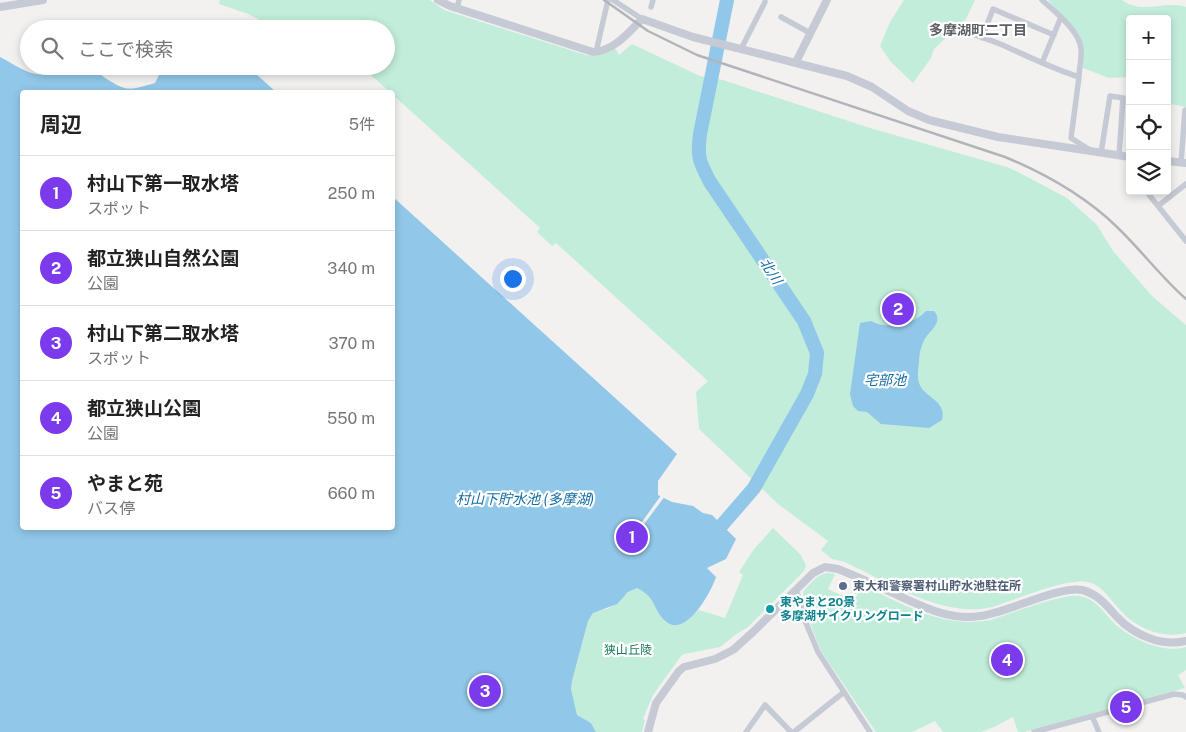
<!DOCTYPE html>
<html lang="ja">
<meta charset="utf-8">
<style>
body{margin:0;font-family:"Public Sans","Noto Sans JP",sans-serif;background:#f6f6f6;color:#222}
.controls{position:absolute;right:15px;top:15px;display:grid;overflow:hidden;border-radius:5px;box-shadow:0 2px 8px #0003}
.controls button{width:45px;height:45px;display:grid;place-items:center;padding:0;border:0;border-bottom:1px solid #e0e0e0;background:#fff;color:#222;font:25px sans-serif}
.you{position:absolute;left:512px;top:278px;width:18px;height:18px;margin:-12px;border:4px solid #fff;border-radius:50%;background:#1a73e8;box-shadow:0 0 0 8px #1a73e833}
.badge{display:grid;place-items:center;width:32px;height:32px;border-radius:50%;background:#7c3aed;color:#fff;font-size:16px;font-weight:700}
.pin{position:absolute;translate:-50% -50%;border:2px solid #fff;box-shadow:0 1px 5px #0006}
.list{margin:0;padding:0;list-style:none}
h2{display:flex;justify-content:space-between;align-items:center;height:65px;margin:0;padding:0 20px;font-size:21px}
h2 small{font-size:16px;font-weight:400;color:#767676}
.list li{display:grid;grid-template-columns:32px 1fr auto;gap:15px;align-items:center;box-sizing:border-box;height:75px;padding:0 20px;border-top:1px solid #e0e0e0}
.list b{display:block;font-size:19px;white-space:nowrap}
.list p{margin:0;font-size:16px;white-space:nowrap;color:#767676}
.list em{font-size:16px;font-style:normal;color:#767676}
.icon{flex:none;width:28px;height:28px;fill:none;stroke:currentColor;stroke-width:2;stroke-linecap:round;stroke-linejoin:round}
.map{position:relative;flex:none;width:1186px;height:732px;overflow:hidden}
.search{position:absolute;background:#fff;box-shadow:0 2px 8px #0003;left:20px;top:20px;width:375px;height:55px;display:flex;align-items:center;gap:12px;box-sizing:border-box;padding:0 18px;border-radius:28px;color:#767676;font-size:19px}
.panel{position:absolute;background:#fff;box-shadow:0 2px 8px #0003;left:20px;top:90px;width:375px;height:440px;border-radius:5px}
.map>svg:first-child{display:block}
</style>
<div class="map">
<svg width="1186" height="732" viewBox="0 0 1186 732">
<rect width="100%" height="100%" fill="#f2f1f0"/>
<path fill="#c2edda" d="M220 0H430L444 10 586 55 595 56 615 48 619 55 632 44 700 76 723 80 870 128 1007 167 1020 173 1067 198 1097 225 1113 251 1152 296 1186 325V633C1163 639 1137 629 1121 611 1111 601 1102 584 1087 582 1065 578 1015 600 992 607 945 619 887 582 845 562L832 559 821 550 828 541 778 504 699 429 696 392 708 381 556 243 552 246 537 232 540 228 393 95 392 92H390L364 69 357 66H386V29H278L248 14 219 4Z
M904 0H975L966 19 934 49 931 58 913 83 891 62 880 46 890 22Z
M1048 0H1122C1143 15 1164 0 1186 7V107L1167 103V19H1130V77L1109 78 1083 68 1080 36Z
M773 528 800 554 806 565 804 571 748 627 735 635 720 647 684 654 681 656 653 695 643 719 645 720 642 732H596L591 723 577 715 571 689 572 681 588 621 593 613C598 610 604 610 609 608 620 603 626 590 637 588 642 590 647 592 650 596 657 605 663 631 679 624 686 622 693 614 699 610L725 618 743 575 739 572 754 549Z
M828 573 835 574 828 589 845 597 847 593 856 597 862 585C905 605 942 629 991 620 1010 614 1062 593 1080 596 1096 599 1104 613 1115 624 1131 639 1164 654 1186 647V670L1178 675 1185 688 1024 732H1018L1013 717 994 727 981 732H943L935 721 912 732H876L821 651 810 623 803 592C810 584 817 574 828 573Z"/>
<path fill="#91c7e8" d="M0 57C16 65 31 78 50 74 62 72 72 65 84 66 90 67 96 72 101 75 126 92 127 91 155 83L159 75 169 66H247L276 92H22V528H392L393 197 677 454 658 481V495L672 502 693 506 703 513 712 515 736 539 726 559 707 568 716 577C711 593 684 641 664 620 652 607 656 597 637 588L628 592 617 604 593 613 588 621 572 681 571 689 577 715 591 723 596 732H0Z
M926 311H934C943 321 932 329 926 337 921 344 919 355 919 363 918 369 917 377 919 383 924 398 947 400 942 420L929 428 894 425 881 424 867 412 858 411 853 406 850 394 860 323 871 321C887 330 913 325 926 311Z"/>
<path fill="#f2f1f0" d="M662 494 665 496 636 535 634 533Z"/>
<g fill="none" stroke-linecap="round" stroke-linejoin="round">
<path stroke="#91c7e8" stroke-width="14" d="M722 525 754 488 807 394 815 374 817 353 804 321 710 182C699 161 697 157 700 134L727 0"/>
<path stroke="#c5cad4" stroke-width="5.5" d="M613 0 642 19
M1042 0C1054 11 1080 31 1081 49 1082 58 1079 68 1079 77
M651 7 653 0
M457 8 459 0
M781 17 810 33
M960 28C975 36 992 40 1007 47 1031 58 1054 69 1079 77L1071 138 1090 150
M982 38 993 9 1054 35
M741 49 765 2
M596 52 608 0
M1042 63 1061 17
M1101 153 1110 96 1123 98 1119 155
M1181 163 1185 110
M1146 191 1186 241
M1158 206 1186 184
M795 590 799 597 806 623 818 652 870 732
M1092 716 1099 732
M746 732 765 705 791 732
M794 732 844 692
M1034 732 1174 694 1183 695 1186 697"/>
<path stroke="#c5cad4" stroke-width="8" d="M438 0 450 6 593 52C614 51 629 32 642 19L693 37 847 76 872 87 908 111 929 120 998 137 1130 157
M0 7 43 0
M796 62 827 0
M1167 161 1186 163
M648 732 656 703 679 671 684 667 715 659 733 650 753 632 813 573 825 567 838 569C858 577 878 586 897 595 924 607 950 621 980 616 1006 613 1061 585 1082 590 1098 594 1107 606 1117 617 1134 635 1162 647 1186 641"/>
<path stroke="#b3b4ba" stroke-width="2.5" d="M604 0 648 31 697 55 1005 157C1046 174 1085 196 1117 227 1141 250 1161 277 1186 299"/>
</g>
<circle fill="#5c6f8a" stroke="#fff" stroke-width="2" cx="843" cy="586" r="5"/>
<circle fill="#0f9aa8" stroke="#fff" stroke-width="2" cx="770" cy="609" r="5"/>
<g text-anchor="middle" stroke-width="4.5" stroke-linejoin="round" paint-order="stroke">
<g font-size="12" font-weight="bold" fill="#4e5e75" stroke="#fff" text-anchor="start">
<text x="853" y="590">東大和警察署村山貯水池駐在所</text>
</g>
<g font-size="12" font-weight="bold" fill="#0d838f" stroke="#fff" text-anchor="start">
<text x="780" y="606">東やまと20景<tspan x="780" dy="14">多摩湖サイクリングロード</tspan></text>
</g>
<g font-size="12" fill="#1c7b5c" stroke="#fff">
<text x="628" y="654">狭山丘陵</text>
</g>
<g font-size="14" font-weight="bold" fill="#5d5f65" stroke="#fff">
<text x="978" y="35">多摩湖町二丁目</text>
</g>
<g font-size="14" font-style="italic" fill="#146ea5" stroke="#fff">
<text transform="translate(771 271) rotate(57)" y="5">北川</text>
<text x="885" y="385">宅部池</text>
<text x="525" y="504">村山下貯水池 (多摩湖)</text>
</g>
</g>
</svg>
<div class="controls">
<button>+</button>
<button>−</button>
<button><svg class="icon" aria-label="locate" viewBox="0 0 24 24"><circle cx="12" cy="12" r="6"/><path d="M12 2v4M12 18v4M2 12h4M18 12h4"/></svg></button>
<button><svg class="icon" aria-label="layers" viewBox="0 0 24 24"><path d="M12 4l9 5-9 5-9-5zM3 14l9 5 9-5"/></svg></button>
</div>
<div class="you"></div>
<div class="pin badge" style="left:632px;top:537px">1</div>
<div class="pin badge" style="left:898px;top:309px">2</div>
<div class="pin badge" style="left:485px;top:691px">3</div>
<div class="pin badge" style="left:1007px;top:660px">4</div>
<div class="pin badge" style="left:1126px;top:707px">5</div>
<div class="search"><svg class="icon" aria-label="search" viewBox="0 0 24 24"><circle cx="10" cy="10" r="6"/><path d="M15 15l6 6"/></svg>ここで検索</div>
<section class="panel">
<h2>周辺<small>5件</small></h2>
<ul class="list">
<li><span class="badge">1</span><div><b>村山下第一取水塔</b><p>スポット</p></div><em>250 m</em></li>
<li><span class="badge">2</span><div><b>都立狭山自然公園</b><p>公園</p></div><em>340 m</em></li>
<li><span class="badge">3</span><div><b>村山下第二取水塔</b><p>スポット</p></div><em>370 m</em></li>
<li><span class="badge">4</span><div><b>都立狭山公園</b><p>公園</p></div><em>550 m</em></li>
<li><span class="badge">5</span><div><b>やまと苑</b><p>バス停</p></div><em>660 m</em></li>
</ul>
</section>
</div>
